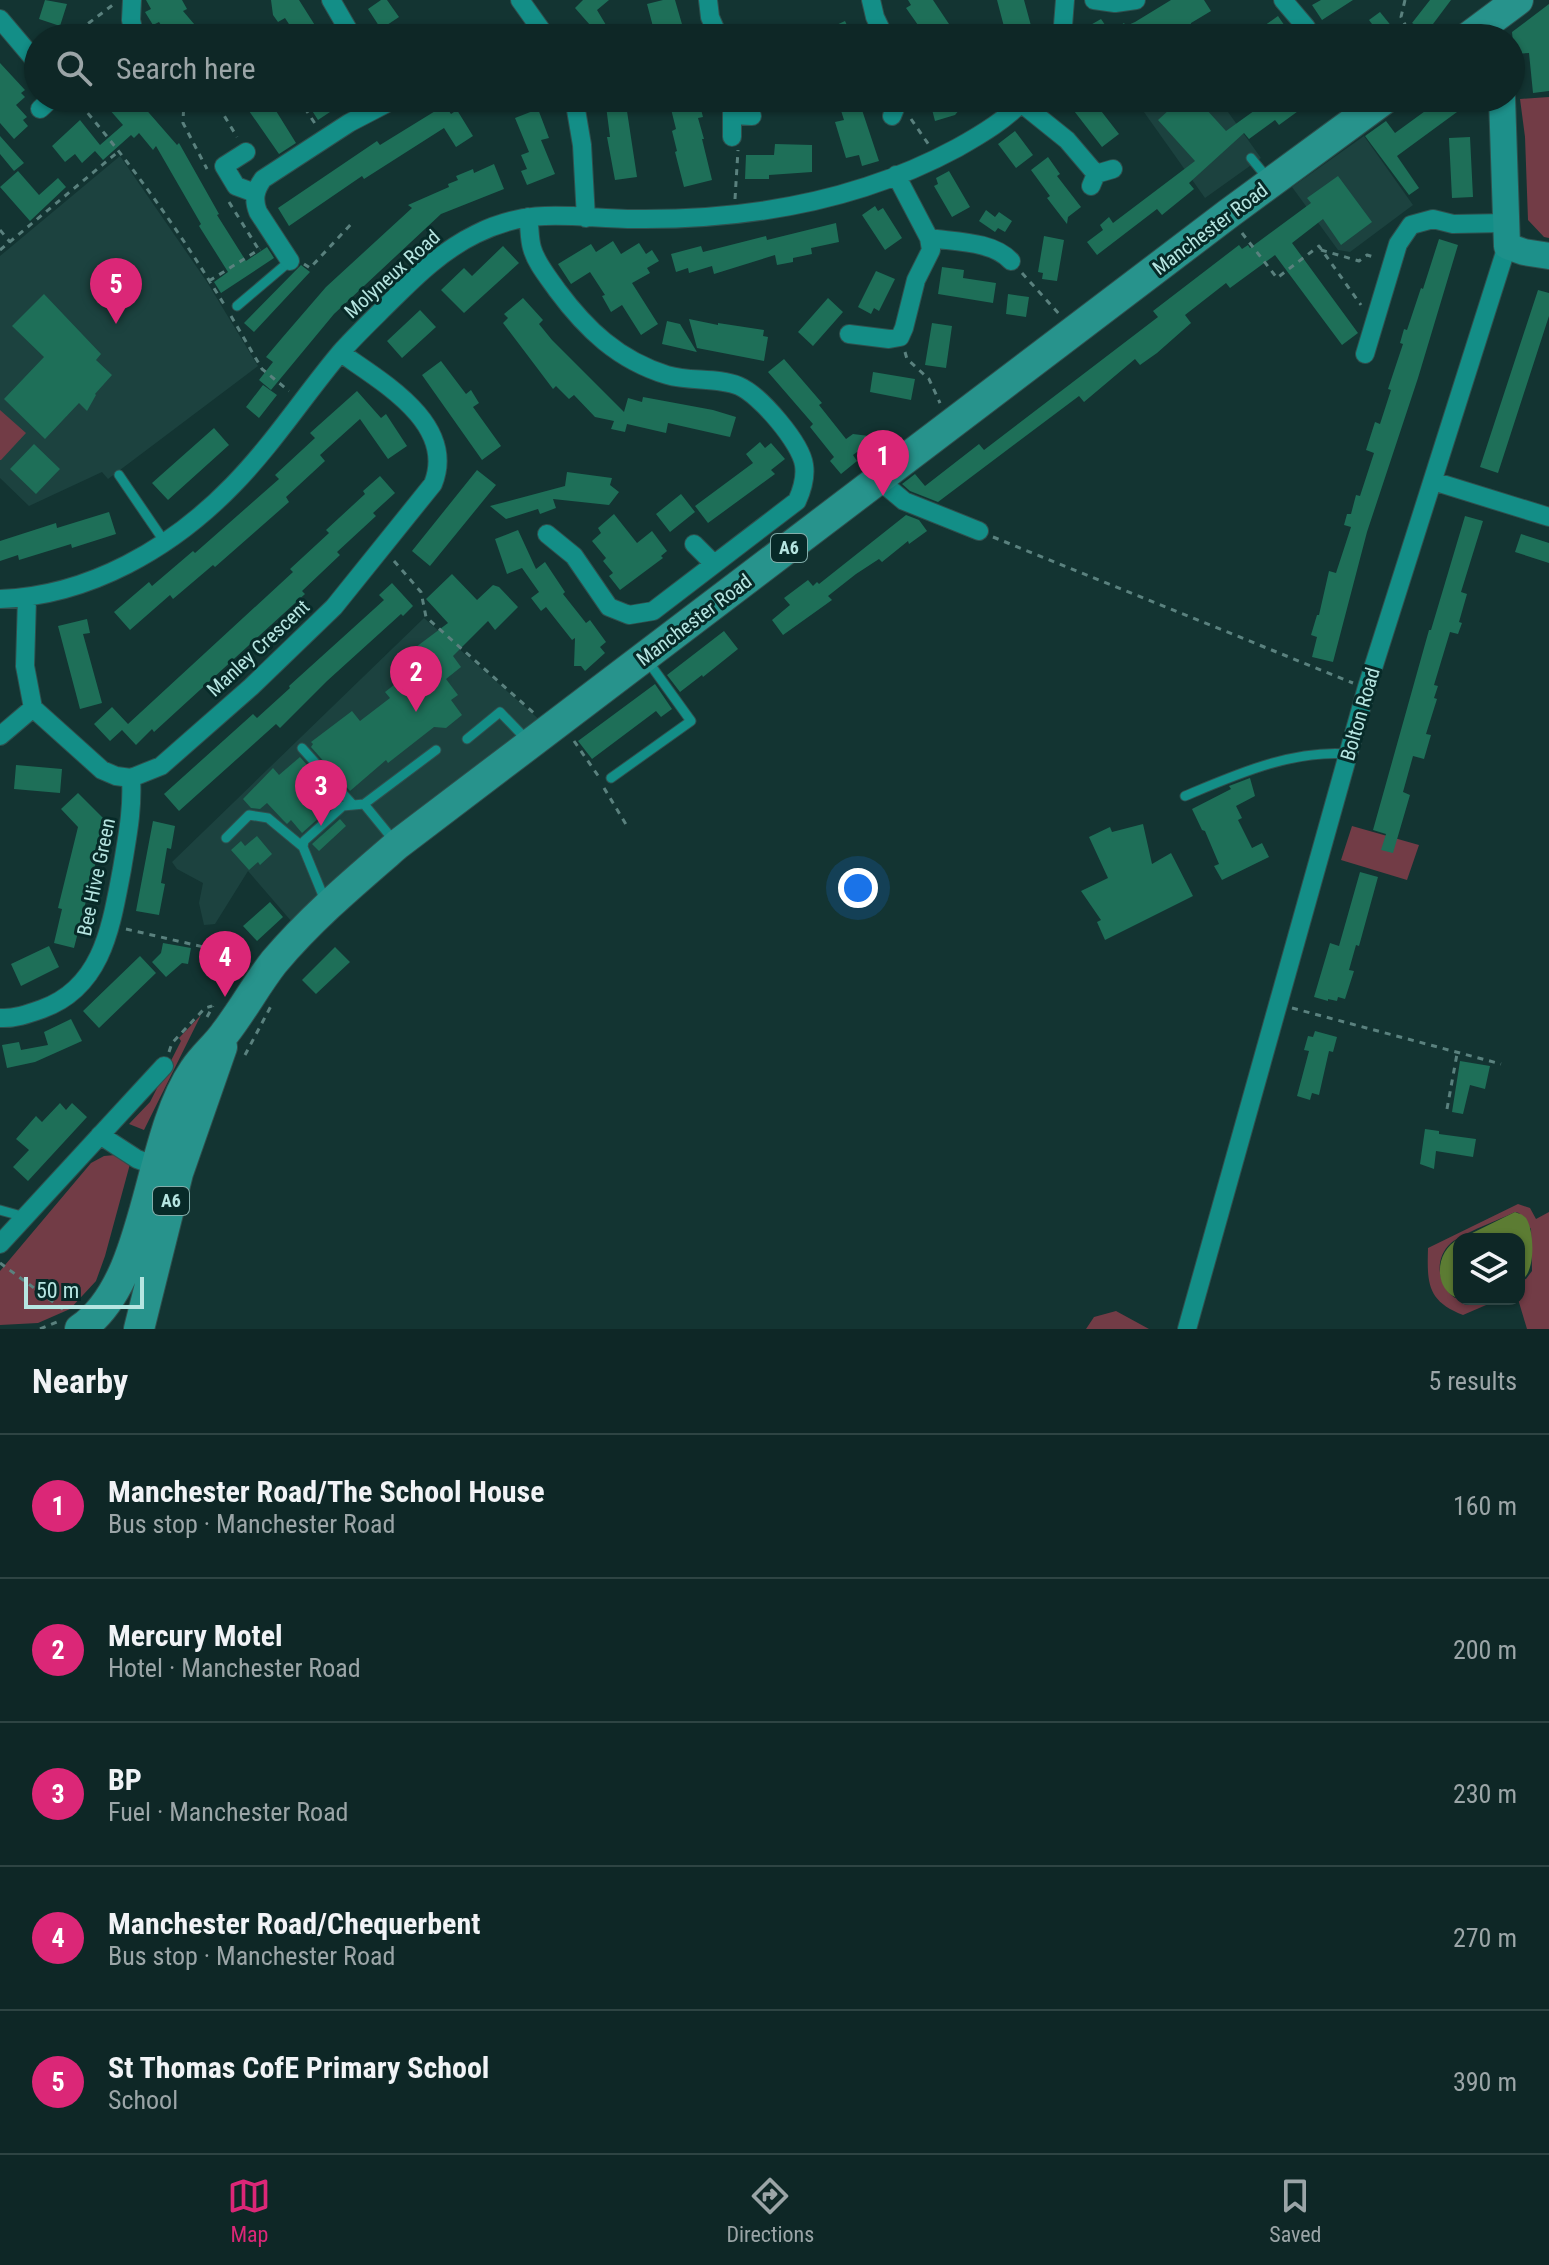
<!DOCTYPE html>
<meta charset="utf-8">
<style>
body{margin:0;font-family:"Roboto Condensed",sans-serif;background:#1c3332;color:#f1f3f6}
.controls{position:absolute;right:24px;bottom:24px;display:grid;overflow:hidden;border-radius:16px;box-shadow:0 2px 6px #0004}
.controls button{width:72px;height:72px;display:grid;place-items:center;padding:0;border:0;border-bottom:2px solid #2e4443;background:#0e2726;color:#f1f3f6;font:40px sans-serif}
.scale{position:absolute;left:24px;bottom:20px;width:120px;box-sizing:border-box;padding-left:8px;border:4px solid #b6e5e1;border-top:0;font-size:22px;line-height:28px;white-space:nowrap;color:#b6e5e1;-webkit-text-stroke:6px #072a28;paint-order:stroke}
.you{position:absolute;left:858px;top:888px;width:28px;height:28px;margin:-20px;border:6px solid #fff;border-radius:50%;background:#1a73e8;box-shadow:0 0 0 12px #1a73e833}
.badge{display:grid;place-items:center;width:52px;height:52px;border-radius:50%;background:#db2777;color:#fff;font-size:26px;font-weight:700}
.pin{position:absolute;translate:-50% -66px;filter:drop-shadow(0 2px 4px #0008)}
.pin::after{content:'';position:absolute;top:42px;width:28px;height:24px;background:inherit;clip-path:polygon(0 0,100% 0,50% 100%)}
.list{margin:0;padding:0;list-style:none}
h2{display:flex;justify-content:space-between;align-items:center;height:104px;margin:0;padding:0 32px;font-size:34px}
h2 small{font-size:26px;font-weight:400;color:#9ba5a7}
.list li{display:grid;grid-template-columns:52px 1fr auto;gap:24px;align-items:center;box-sizing:border-box;height:144px;padding:0 32px;border-top:2px solid #2e4443}
.list b{display:block;font-size:30px;white-space:nowrap}
.list p{margin:0;font-size:26px;white-space:nowrap;color:#9ba5a7}
.list em{font-size:26px;font-style:normal;color:#9ba5a7}
.icon{flex:none;width:44px;height:44px;fill:none;stroke:currentColor;stroke-width:2;stroke-linecap:round;stroke-linejoin:round}
.map{position:relative;flex:none;width:1549px;height:1329px;overflow:hidden}
.search{position:absolute;background:#0e2726;box-shadow:0 2px 6px #0004;left:24px;right:24px;top:24px;height:88px;display:flex;align-items:center;gap:20px;box-sizing:border-box;padding:0 28px;border-radius:44px;color:#9ba5a7;font-size:30px}
.sheet{height:824px;background:#0e2726}
nav{display:flex;justify-content:space-around;align-items:center;box-sizing:border-box;height:112px;border-top:2px solid #2e4443;background:#0e2726;font-size:22px;color:#9ba5a7}
nav a{display:grid;justify-items:center;gap:4px}
nav .on{color:#db2777}
.map>svg:first-child{display:block}
</style>
<div class="map">
<svg width="1549" height="1329" viewBox="0 0 1549 1329">
<rect width="100%" height="100%" fill="#133432"/>
<path fill="#1c423f" d="M1134 98H1218L1261 158 1205 198Z
M1364 136 1413 205 1350 252 1338 250 1292 187Z
M120 156 207 282 258 366 108 479 102 472 29 506 0 478V256Z
M424 618 542 722 292 922 248 871 215 924 204 925 199 903 203 883 177 869 172 862Z"/>
<path fill="#723c46" d="M1549 97V238L1544 237 1528 220 1525 137 1520 99Z
M0 410 26 433 1 460H0Z
M1352 826 1419 845 1407 880 1341 860Z
M201 1015 144 1130 129 1124 150 1102 181 1041 179 1038Z
M115 1155 130 1164 105 1256 96 1281 70 1309 38 1323 0 1325V1271L91 1163 104 1156Z
M1518 1204 1530 1208 1536 1219 1549 1212V1329H1527L1518 1299 1519 1281 1526 1279 1532 1271 1531 1229 1519 1213 1515 1212C1499 1220 1463 1233 1451 1243 1433 1259 1438 1286 1455 1298L1500 1299 1463 1315C1427 1301 1427 1283 1428 1248Z
M1116 1311 1149 1329H1086L1094 1317Z"/>
<path fill="#5c7c33" d="M1515 1212C1520 1214 1522 1214 1526 1218 1535 1231 1536 1277 1519 1281V1239H1460Z
M1459 1239V1299H1471C1434 1303 1430 1253 1459 1239Z"/>
<path fill="#1e6f58" d="M45 0 67 4 60 26 39 19Z
M146 0H182L187 9 183 11 206 38H169L159 22 153 25 145 12 151 9Z
M271 0H299L323 38H298L285 18 278 22 273 15Z
M381 0H387L399 17 381 29 368 9Z
M583 0H609L597 10 606 25 600 28 607 38H568L590 25 575 8Z
M663 0H675L686 38H656L647 4Z
M908 0H933L949 24 937 32 941 38H920L913 28 918 25 906 8 911 5Z
M997 0H1024L1033 33 1007 38Z
M1171 0H1204L1211 11 1191 23 1190 28 1176 24 1160 34 1163 38H1093L1087 27 1101 19 1110 32 1124 23 1126 26 1135 22Z
M1321 0H1353L1322 20 1312 5Z
M1430 0H1451L1427 32 1412 23Z
M1549 4V91L1533 93 1529 53 1514 54 1512 32Z
M1380 12 1401 38H1355L1372 24 1369 20Z
M1278 16 1289 32 1280 38H1247Z
M845 21 853 38H808Z
M0 63 25 90 21 93 25 97 16 105 27 117 23 120 28 126 14 139 0 123Z
M108 98H136L177 145 179 143 219 214 217 215 246 261 267 247 274 258 221 293 214 282 228 272 199 226 201 224 156 146 153 150 139 133 134 138 131 135 103 160 95 151 82 163 75 154 65 162 52 146 80 120 100 145 123 125 109 109 114 104Z
M240 98H268L296 143 279 154Z
M304 98H351L318 120Z
M605 98H625L637 177 615 180 607 137H610Z
M682 98H698L703 117 698 118 704 139H702L712 180 684 187 675 152 677 151 672 131 676 129 671 109 684 105Z
M837 98H886L884 103 862 110 879 161 862 166 859 155 846 158 835 122 844 120Z
M929 98H986V102L960 109 955 115 935 121Z
M1064 98H1091L1119 134 1102 147Z
M1182 98H1196L1226 131 1258 108 1262 109 1277 98H1316L1279 125 1275 120 1249 139 1244 133 1189 183 1194 189 1162 215 1157 209 1097 255 1087 242 1103 230 1100 225 1109 217 1113 223 1195 161 1158 120Z
M1443 98H1448L1457 112 1397 156 1419 188 1409 195 1365 136 1386 121 1395 133Z
M445 105 451 114 457 110 473 136 456 147 444 128 364 179 362 176 289 226 278 208 377 141 380 145Z
M538 109 549 138 541 140 555 174 527 185 521 171 527 169 521 155 529 152 515 118Z
M1015 131 1033 155 1016 168 998 144Z
M0 136 24 163 14 171 0 154Z
M1470 137 1473 197 1452 198 1449 138Z
M775 144 812 145V172L769 175V179H745L746 155H774Z
M1048 157 1060 174 1057 176 1081 207 1068 217 1067 224 1047 198 1050 196 1031 170Z
M494 164 504 189 441 214 334 314 271 390 259 380 273 362 266 357 282 338 326 287 412 208 408 205 449 187 448 184 458 180 456 176 473 169 474 173Z
M18 171 39 195 58 178 66 187 30 221 0 187Z
M949 171 970 207 952 217 934 186 938 184 936 178Z
M1338 176 1372 222 1341 245 1323 219 1292 243 1358 333 1342 345 1275 255 1230 288 1226 283 1185 315 1191 323 1157 353 1140 365 1135 359 1084 402 1079 396 938 502 910 491 902 484 915 474 925 486 979 444 984 450 1158 317 1153 311 1239 245 1242 249 1248 245 1250 248 1311 203 1307 198Z
M875 206 878 211 883 208 902 238 885 250 862 215Z
M986 210 995 217 999 212 1012 221 1005 232 998 228 995 232 979 221Z
M836 223 839 242 811 248 812 254 793 258V262L777 265 775 255 714 274 712 266 689 273 688 268 676 272 671 254 701 246 703 252 766 236 767 240Z
M1044 236 1064 240 1057 281 1042 279 1043 273 1038 272Z
M1439 239 1458 245 1418 378 1367 532 1333 662 1312 657 1317 637 1311 635 1317 615H1319L1329 571 1336 573 1351 527 1344 525 1347 514H1351L1356 495 1360 496 1374 453 1366 450 1375 422 1380 424 1391 390 1388 389 1403 344 1400 343 1404 329 1407 330 1421 288 1423 289Z
M613 241 621 254 639 243 646 254 652 250 659 261 647 268 650 273 632 283 658 324 641 335 622 305 611 312 602 296 605 295 590 272 571 284 558 264 591 244 596 252Z
M503 246 519 263 464 313 441 290 464 268 472 276Z
M301 265 310 272 254 332 244 323Z
M942 267 964 270 963 278 996 283 993 303 938 294Z
M876 271 895 279 879 311 874 308 871 314 858 307Z
M1538 290 1549 293V316L1498 473 1480 467Z
M44 294 101 354 96 360 112 375 95 394 96 395 87 411 79 403 45 439 4 399 44 357 12 326Z
M1008 294 1029 297 1026 317 1006 314Z
M523 298 543 320 539 324 552 340 624 412 628 398 642 402 643 397 713 410 736 417 730 437 668 423 666 433 627 424 625 432 611 429 614 421 595 417 574 395 569 399 556 386 553 389 503 323 508 318 504 314Z
M828 298 843 312 813 346 798 332Z
M420 310 436 327 402 358 387 341Z
M689 319 718 325V323L764 330 763 336 768 337 764 361 697 348Z
M667 321 680 324 697 352 662 344Z
M932 323 952 326 946 368 925 365Z
M784 359 822 403 819 405 846 439 853 434 877 437 853 455 857 461 841 474 830 461 834 457 810 427 813 424 768 372Z
M441 361 466 394 471 390 479 403 473 407 501 446 482 460 422 375Z
M873 372 915 379 911 400 870 392Z
M263 385 277 395 259 418 246 407Z
M357 391 381 418 386 414 407 446 388 459 360 419 320 455 325 461 286 497 289 502 215 567 213 565 173 599 170 595 130 630 114 612 149 582 152 586 193 551 195 553 279 479 275 475 315 438 310 433Z
M214 428 229 445 168 500 152 483Z
M760 442 765 448 771 443 785 459 771 470 775 474 708 523 695 506 753 463 746 454Z
M34 444 60 469 36 494 10 469Z
M477 470 496 485 430 566 412 551Z
M567 472 612 478 610 485 619 492 609 505 553 499 556 508 540 514 538 509 506 519 490 506 565 486Z
M380 476 395 493 373 513 376 516 337 552 340 555 302 591 305 594 154 732 152 729 136 745 122 730 110 741 94 724 112 707 128 724 293 572 290 569 329 533 326 530 365 494 363 491Z
M681 494 695 512 670 532 656 514Z
M109 512 116 534 72 548 71 544 19 560 18 555 0 561V541L56 523 57 528Z
M614 514 637 543 652 531 667 551 661 556 663 558 620 590 609 576 613 573 603 561 606 558 592 541 601 533 598 528Z
M906 515 919 520 927 531 909 544 908 541 882 562 879 559 856 574 828 596 832 600 783 635 772 620 790 605 784 598 808 580 813 586 817 582 819 584Z
M1465 516 1483 521 1461 592 1467 594 1459 622 1462 623 1458 634 1450 632 1434 685 1438 686 1434 698 1437 699 1426 734 1431 735 1424 759 1413 756 1403 792 1410 795 1393 853 1381 850 1386 834 1373 830 1429 630H1431Z
M518 530 536 569 545 562 565 592 563 594 586 623 590 620 606 642 600 647 605 653 585 671 581 666H574L575 638 572 640 546 607 541 611 531 598 539 592 522 568 507 574 495 539Z
M1521 534 1549 543V563L1515 552Z
M452 574 477 600 493 585 499 587 518 607 495 630 488 621 453 656 461 667 446 679 458 695 451 700 462 715 446 728 434 727 388 763 386 760 350 791 311 747 313 744 311 742 352 711 360 721 390 698 385 692 422 663 412 650 448 623 426 599Z
M392 583 413 606 403 616 401 614 327 681 280 728 276 724 179 811 164 794 253 714 257 718 290 688 289 686 384 600 379 595Z
M87 619 90 633 83 634 102 703 80 709 58 626Z
M724 631 738 649 703 677 702 675 680 692 667 675Z
M655 684 672 709 661 717 656 711 592 759 578 741Z
M300 757 327 787 318 795 330 808 302 833 291 820 287 824 283 820 267 803 260 809 251 808 243 799 273 768 279 775Z
M16 765 62 769 60 793 14 789Z
M1250 778 1255 796 1236 806 1242 818 1238 820 1252 848 1262 843 1269 857 1222 880 1214 866 1219 864 1205 831 1202 830 1192 809 1231 789 1229 786Z
M78 793 105 820 103 846H100L74 948 54 943 62 909 58 908 78 827 61 809Z
M340 819 346 826 319 851 312 844Z
M153 821 175 826 171 849 167 848 161 883 165 884 159 915 136 911Z
M1143 824 1152 864 1171 853 1193 896 1105 940 1097 922 1101 920 1081 891 1108 878 1089 837 1110 827 1112 832Z
M257 836 272 854 260 865 258 862 249 870 231 850 241 841 245 846Z
M1360 872 1378 877 1359 946 1356 945 1349 970 1354 971 1345 999 1338 997 1337 1001 1328 999V1001L1314 997 1330 943 1339 946Z
M270 902 283 917 257 941 243 926Z
M163 943 191 948 188 964 182 963 166 977 152 962 161 953Z
M49 946 59 967 21 986 11 964Z
M335 947 350 962 316 994 302 980Z
M140 956 156 973 99 1028 83 1011Z
M71 1019 82 1041 35 1062 7 1068 2 1045 19 1042 21 1050 48 1045 44 1032Z
M1315 1031 1337 1037 1333 1052 1329 1051 1319 1095 1312 1093 1310 1100 1297 1096 1309 1051 1304 1050 1308 1036 1313 1037Z
M1460 1061 1490 1066 1485 1089 1470 1085 1463 1114 1452 1112Z
M60 1103 66 1110 72 1103 87 1117 28 1181 13 1167 29 1150 16 1139 36 1116 42 1122Z
M1425 1129 1439 1131V1134L1476 1139 1473 1157 1436 1151 1434 1169 1420 1164Z"/>
<g fill="none" stroke-linecap="round" stroke-linejoin="round">
<defs>
<path id="lane" d="M1251 158 1269 180
M237 306 290 261
M119 475 164 541
M467 739 500 712 528 741
M302 748 353 805
M611 778 691 721 647 660
M1185 796C1235 775 1293 749 1349 754
M364 804 436 750
M226 838 249 815 268 818 303 847
M326 903 303 847 304 841 343 806 364 804 395 842
M0 1210 25 1217"/>
<path id="street" d="M132 0 131 20 135 38
M331 0 353 38
M520 0 547 38
M708 0 710 17 719 38
M871 0 875 17 885 38
M1094 0 1115 3 1136 0
M1283 0 1306 27 1308 38
M0 19 38 64
M1062 38 1065 0
M574 98 582 145 586 218
M732 98V137
M1021 103 1067 140 1096 174
M40 109 52 98
M732 115 752 116
M892 116 898 101 915 100
M246 152 224 166 236 186 255 193
M1091 186 1096 174 1113 169
M528 217C530 227 529 238 532 248 536 263 548 277 557 290 586 329 618 360 667 375 690 382 717 377 739 386 760 395 801 443 804 465 806 478 802 490 797 501L653 611 629 615 609 607 574 556 547 534
M929 238C955 242 993 241 1011 261
M290 261 258 212C253 199 255 190 263 179L349 123 397 98
M849 334 889 339 900 337 904 328 916 280 931 250 929 238 896 175
M1365 354 1398 244 1411 225 1433 219 1453 224 1505 223
M879 480 904 501 979 531
M1433 481 1549 517
M694 544 714 564
M27 598 25 666 33 708 102 770 116 776 131 778 161 766 251 687 334 607 433 484C457 424 382 382 341 353
M0 599C89 596 172 548 233 485 273 444 304 396 340 353 356 335 374 318 391 301 417 275 443 250 476 234 534 205 576 219 636 219 747 220 859 201 957 148 982 134 1007 119 1026 98
M0 736 33 708
M0 1018C14 1019 28 1014 42 1009 103 987 111 926 122 869 127 838 133 810 131 778
M100 1135 137 1159 164 1169
M0 1244 164 1066
M1187 1329 1367 687 1507 246"/>
<path id="secondary" d="M1502 98 1507 246 1524 252 1549 256"/>
<path id="primary" d="M1467 38 1518 0
M80 1329C150 1282 146 1140 194 1070 203 1056 216 1046 225 1033 243 1010 256 985 274 962 311 918 354 882 398 844L1228 214 1386 98
M139 1329 178 1173 222 1047"/>
</defs>
<use href="#lane" stroke="#2f504e" stroke-width="11"/>
<use href="#street" stroke="#2f504e" stroke-width="20"/>
<use href="#secondary" stroke="#2f504e" stroke-width="28"/>
<use href="#primary" stroke="#2f504e" stroke-width="32"/>
<path stroke="#5a817e" stroke-width="3" stroke-dasharray="6 6" stroke-linecap="butt" d="M1405 0 1401 17 1408 30 1429 38
M69 38 114 4
M184 98 183 123 207 169
M209 98 222 112 237 137
M298 98 316 125
M68 104H80C134 167 182 235 225 306
M911 119 929 145
M735 199 738 150
M229 202 259 250
M0 230 10 242
M1242 233 1277 278 1319 246 1361 305
M0 250 119 151
M1321 250 1359 261 1367 255 1377 258
M304 264 310 268 354 221
M1022 273 1060 315
M209 281 260 249
M231 316 262 369 289 391
M905 352 907 359 929 379 940 403
M993 537 1353 683
M394 561 421 592 426 617 535 714
M574 741 599 777
M604 788 627 826
M126 929 251 958
M1292 1008 1501 1064
M207 1017 213 1006
M169 1052 172 1043 205 1008 212 1006
M245 1055 271 1006
M1447 1109 1457 1054
M0 1263 64 1310
M40 1329 57 1322"/>
<use href="#lane" stroke="#138e87" stroke-width="9"/>
<use href="#street" stroke="#138e87" stroke-width="18"/>
<use href="#secondary" stroke="#1d908a" stroke-width="26"/>
<use href="#primary" stroke="#27938c" stroke-width="30"/>
</g>
<g text-anchor="middle" stroke-width="6" stroke-linejoin="round" paint-order="stroke">
<g fill="#072a28" stroke="#82adaa" stroke-width="2">
<rect x="771" y="534" width="36" height="28" rx="6"/>
<rect x="153" y="1187" width="36" height="28" rx="6"/>
</g>
<g font-size="18" font-weight="bold" fill="#b6e5e1">
<text x="789" y="554">A6</text>
<text x="171" y="1207">A6</text>
</g>
<g font-size="20" fill="#b6e5e1" stroke="#072a28">
<text transform="translate(1210 229) rotate(-37)" y="7">Manchester Road</text>
<text transform="translate(392 274) rotate(-42)" y="7">Molyneux Road</text>
<text transform="translate(694 620) rotate(-37)" y="7">Manchester Road</text>
<text transform="translate(258 648) rotate(-43)" y="7">Manley Crescent</text>
<text transform="translate(1360 714) rotate(-74)" y="7">Bolton Road</text>
<text transform="translate(96 877) rotate(-78)" y="7">Bee Hive Green</text>
</g>
</g>
</svg>
<div class="controls">
<button><svg class="icon" aria-label="layers" viewBox="0 0 24 24"><path d="M12 4l9 5-9 5-9-5zM3 14l9 5 9-5"/></svg></button>
</div>
<div class="scale">50 m</div>
<div class="you"></div>
<div class="pin badge" style="left:883px;top:496px">1</div>
<div class="pin badge" style="left:416px;top:712px">2</div>
<div class="pin badge" style="left:321px;top:826px">3</div>
<div class="pin badge" style="left:225px;top:997px">4</div>
<div class="pin badge" style="left:116px;top:324px">5</div>
<div class="search"><svg class="icon" aria-label="search" viewBox="0 0 24 24"><circle cx="10" cy="10" r="6"/><path d="M15 15l6 6"/></svg>Search here</div>
</div>
<section class="sheet">
<h2>Nearby<small>5 results</small></h2>
<ul class="list">
<li><span class="badge">1</span><div><b>Manchester Road/The School House</b><p>Bus stop · Manchester Road</p></div><em>160 m</em></li>
<li><span class="badge">2</span><div><b>Mercury Motel</b><p>Hotel · Manchester Road</p></div><em>200 m</em></li>
<li><span class="badge">3</span><div><b>BP</b><p>Fuel · Manchester Road</p></div><em>230 m</em></li>
<li><span class="badge">4</span><div><b>Manchester Road/Chequerbent</b><p>Bus stop · Manchester Road</p></div><em>270 m</em></li>
<li><span class="badge">5</span><div><b>St Thomas CofE Primary School</b><p>School</p></div><em>390 m</em></li>
</ul>
</section>
<nav>
<a class="on"><svg class="icon" aria-label="map" viewBox="0 0 24 24"><path d="M3 6l6-2 6 2 6-2v14l-6 2-6-2-6 2zM9 4v14M15 6v14"/></svg>Map</a>
<a><svg class="icon" aria-label="directions" viewBox="0 0 24 24"><path d="M12 3l9 9-9 9-9-9zM9 14v-3h6M13 9l2 2-2 2"/></svg>Directions</a>
<a><svg class="icon" aria-label="saved" viewBox="0 0 24 24"><path d="M7 4h10v16l-5-4-5 4z"/></svg>Saved</a>
</nav>
